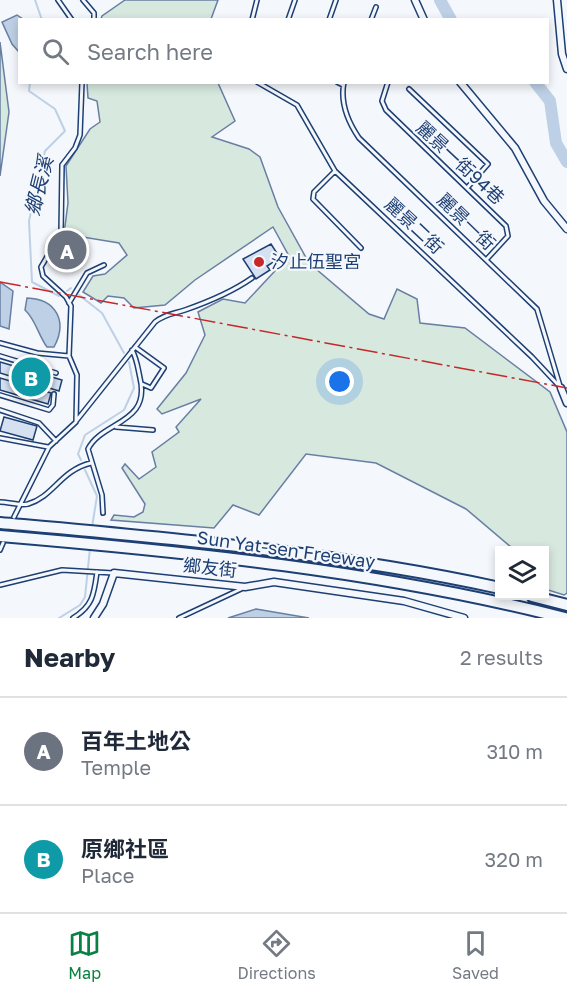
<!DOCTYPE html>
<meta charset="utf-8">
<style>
body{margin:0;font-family:"Golos Text","Noto Sans TC",sans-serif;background:#f2f2f3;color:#1f2937}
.controls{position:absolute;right:18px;bottom:18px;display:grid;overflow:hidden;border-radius:0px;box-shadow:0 3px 9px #0003}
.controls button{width:54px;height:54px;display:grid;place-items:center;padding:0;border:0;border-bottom:2px solid #e0e1e3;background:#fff;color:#1f2937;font:30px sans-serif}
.you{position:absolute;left:340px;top:382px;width:21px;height:21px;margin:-15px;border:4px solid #fff;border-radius:50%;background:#1a73e8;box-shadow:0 0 0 9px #1a73e833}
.badge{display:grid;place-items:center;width:39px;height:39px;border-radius:50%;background:#0b8043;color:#fff;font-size:20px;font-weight:700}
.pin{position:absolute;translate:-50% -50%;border:3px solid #fff;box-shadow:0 2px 6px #0006}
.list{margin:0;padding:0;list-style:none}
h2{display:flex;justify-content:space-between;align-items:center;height:78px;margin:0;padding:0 24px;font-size:26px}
h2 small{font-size:20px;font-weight:400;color:#747a83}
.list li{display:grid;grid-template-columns:39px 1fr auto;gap:18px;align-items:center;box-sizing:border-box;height:108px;padding:0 24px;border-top:2px solid #e0e1e3}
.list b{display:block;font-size:22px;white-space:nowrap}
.list p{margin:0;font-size:20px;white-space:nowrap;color:#747a83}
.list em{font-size:20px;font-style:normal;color:#747a83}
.icon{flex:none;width:33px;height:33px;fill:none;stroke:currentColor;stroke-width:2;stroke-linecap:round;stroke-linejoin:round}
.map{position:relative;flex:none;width:567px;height:618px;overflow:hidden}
.search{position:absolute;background:#fff;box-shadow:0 3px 9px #0003;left:18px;right:18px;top:18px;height:66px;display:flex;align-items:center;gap:15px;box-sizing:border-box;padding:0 21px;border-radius:0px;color:#747a83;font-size:22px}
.sheet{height:294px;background:#fff}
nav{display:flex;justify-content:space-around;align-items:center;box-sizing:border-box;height:84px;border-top:2px solid #e0e1e3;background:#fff;font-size:16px;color:#747a83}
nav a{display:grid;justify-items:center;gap:3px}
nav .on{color:#0b8043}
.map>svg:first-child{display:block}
</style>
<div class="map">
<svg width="567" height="618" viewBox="0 0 567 618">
<rect width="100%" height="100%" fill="#f4f7fb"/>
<path fill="#d7e8df" stroke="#687fa3" stroke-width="1.5" d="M125 0H218L211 19H101L102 16Z
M0 42 9 112 0 176Z
M87 83H218L235 121 212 137 249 149 260 157 278 207 309 263 369 314 384 319 397 289 417 299 420 323 465 328 550 392 567 432V593L564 595 545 589 544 550H510L511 547 466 509 376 463 306 454 259 515 233 505 214 528 111 520 114 515 134 517 143 512 145 504 122 468 125 464 139 479 156 467 152 452 179 432 176 427 201 399 162 414 157 409 186 373 205 335 198 312 223 299 245 303 289 256 273 227 195 280 165 305 134 308 124 298 108 296 101 303 83 292 93 276 105 274 127 255 119 243 64 234 68 203 66 166 90 129 100 122 97 101 88 98Z"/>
<path fill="#bed0e5" stroke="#687fa3" stroke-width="1.5" d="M17 15 23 19 20 20 19 52 12 44 2 22Z
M0 282 13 291 9 329 0 326Z
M27 298C56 299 68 321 54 347H47C38 335 36 320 25 310Z
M256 609 309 618H228Z"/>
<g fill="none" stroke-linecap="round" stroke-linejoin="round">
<path stroke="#bed0e5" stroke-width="2" d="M35 0 42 20
M30 82 29 91 55 109 65 131 45 151 29 221 32 282 59 296
M67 291 71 288
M79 295 102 313 124 353
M81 460 78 454 85 435 124 410 134 388 129 362
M85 470 97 496 92 527
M59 618 80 605 85 597 90 548"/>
<path stroke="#bed0e5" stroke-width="12" d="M440 0 451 20
M535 82 550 101 556 143 567 162"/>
</g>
<path fill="#d5e0f0" stroke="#1d3f73" stroke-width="1.5" d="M271 244 280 258 267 266 270 270 256 279 243 259Z
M0 362 62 380 59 391 0 373Z
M0 378 51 393 48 404 0 390Z
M4 417 37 426 33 440 0 431Z"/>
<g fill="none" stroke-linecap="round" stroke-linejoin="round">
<defs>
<path id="service" d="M58 0 72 20
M83 0 94 13V20
M252 20 257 0
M288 20 295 0
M329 20 336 0
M371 20 376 7
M257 82 297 105 335 171 532 357 561 388
M337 82 343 85
M344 82C340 102 348 122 359 138L537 309 560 386
M388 82 382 101 386 110 506 226 508 236 486 260
M409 89 488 164 467 188
M335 171 314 192 313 199 361 248
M69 303 87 273 104 265
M0 343 37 353 69 356
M135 347 164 368 151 388 142 384
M0 356 56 373
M0 395 49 410 53 405 54 394
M0 410 39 423 56 441
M77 420 155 322C165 314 173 314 185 310 208 302 232 292 252 278
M116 427 153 430
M0 438 48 447
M0 502C8 502 22 506 28 504 53 497 61 470 91 463
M103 513 102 495 88 449C102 421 151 424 140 378 138 369 137 359 132 350
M14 517 49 447 76 422 77 375 69 356 71 306 66 297 43 276 41 267 61 233 62 165 75 148 80 135 82 82
M0 550 3 543
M0 585 62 570 113 573
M73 618C93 606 94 594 97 572
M179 618 241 589"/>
<path id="minor" d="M415 0 424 20
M557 0 562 54 567 69
M460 82 515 148 544 201 567 229
M561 388 567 403
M94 618 103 604 114 573 245 587 274 582 404 601 464 618"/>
<path id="motorway" d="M0 523C167 538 335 552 500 588
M0 536C190 552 380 571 565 618
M532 596 567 605"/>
</defs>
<use href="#service" stroke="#1d3f73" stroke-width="6"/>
<use href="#minor" stroke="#1d3f73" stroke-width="9"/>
<use href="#motorway" stroke="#1d3f73" stroke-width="14"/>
<use href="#service" stroke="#f4f7fb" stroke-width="3"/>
<use href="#minor" stroke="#f4f7fb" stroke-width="6"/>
<use href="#motorway" stroke="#f4f7fb" stroke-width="10"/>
<path stroke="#c62828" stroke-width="1.5" stroke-dasharray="21 4.5 3 4.5" stroke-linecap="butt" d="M0 282 567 388"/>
</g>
<circle fill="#c62828" stroke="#f4f7fb" stroke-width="2" cx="259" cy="262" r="6"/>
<g text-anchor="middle" stroke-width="4.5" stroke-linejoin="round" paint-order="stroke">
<g font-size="18" fill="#1d3f73" stroke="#f4f7fb">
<text transform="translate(460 163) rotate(43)" y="6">麗景一街94巷</text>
<text transform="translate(466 222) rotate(44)" y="6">麗景一街</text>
<text transform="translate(414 226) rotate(43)" y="6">麗景二街</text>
<text transform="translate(286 550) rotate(8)" y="6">Sun Yat-sen Freeway</text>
<text transform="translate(210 568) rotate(6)" y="6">鄉友街</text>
</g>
<g font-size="18" fill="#1d3f73" stroke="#f4f7fb" text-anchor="start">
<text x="271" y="268">汐止伍聖宮</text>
</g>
<g font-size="20" font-style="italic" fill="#1d3f73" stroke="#f4f7fb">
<text transform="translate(39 186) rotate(-76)" y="7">鄉長溪</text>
</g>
</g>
</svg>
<div class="controls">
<button><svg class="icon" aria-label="layers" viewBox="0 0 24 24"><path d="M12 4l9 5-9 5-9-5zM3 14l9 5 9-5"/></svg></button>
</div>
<div class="you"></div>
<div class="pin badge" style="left:67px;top:250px;background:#6b7280">A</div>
<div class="pin badge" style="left:31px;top:377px;background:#0f9aa8">B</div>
<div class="search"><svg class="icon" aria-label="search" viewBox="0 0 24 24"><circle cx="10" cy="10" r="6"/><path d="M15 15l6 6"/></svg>Search here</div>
</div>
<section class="sheet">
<h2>Nearby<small>2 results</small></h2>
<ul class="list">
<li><span class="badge" style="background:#6b7280">A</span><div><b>百年土地公</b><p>Temple</p></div><em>310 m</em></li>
<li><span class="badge" style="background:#0f9aa8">B</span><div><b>原鄉社區</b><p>Place</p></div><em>320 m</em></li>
</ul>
</section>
<nav>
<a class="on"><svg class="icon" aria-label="map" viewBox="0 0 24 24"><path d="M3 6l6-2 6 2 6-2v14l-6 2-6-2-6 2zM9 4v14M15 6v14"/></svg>Map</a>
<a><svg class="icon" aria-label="directions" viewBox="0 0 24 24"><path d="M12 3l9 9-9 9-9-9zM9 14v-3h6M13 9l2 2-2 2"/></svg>Directions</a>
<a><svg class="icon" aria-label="saved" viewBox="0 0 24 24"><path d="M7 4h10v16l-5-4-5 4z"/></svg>Saved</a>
</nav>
